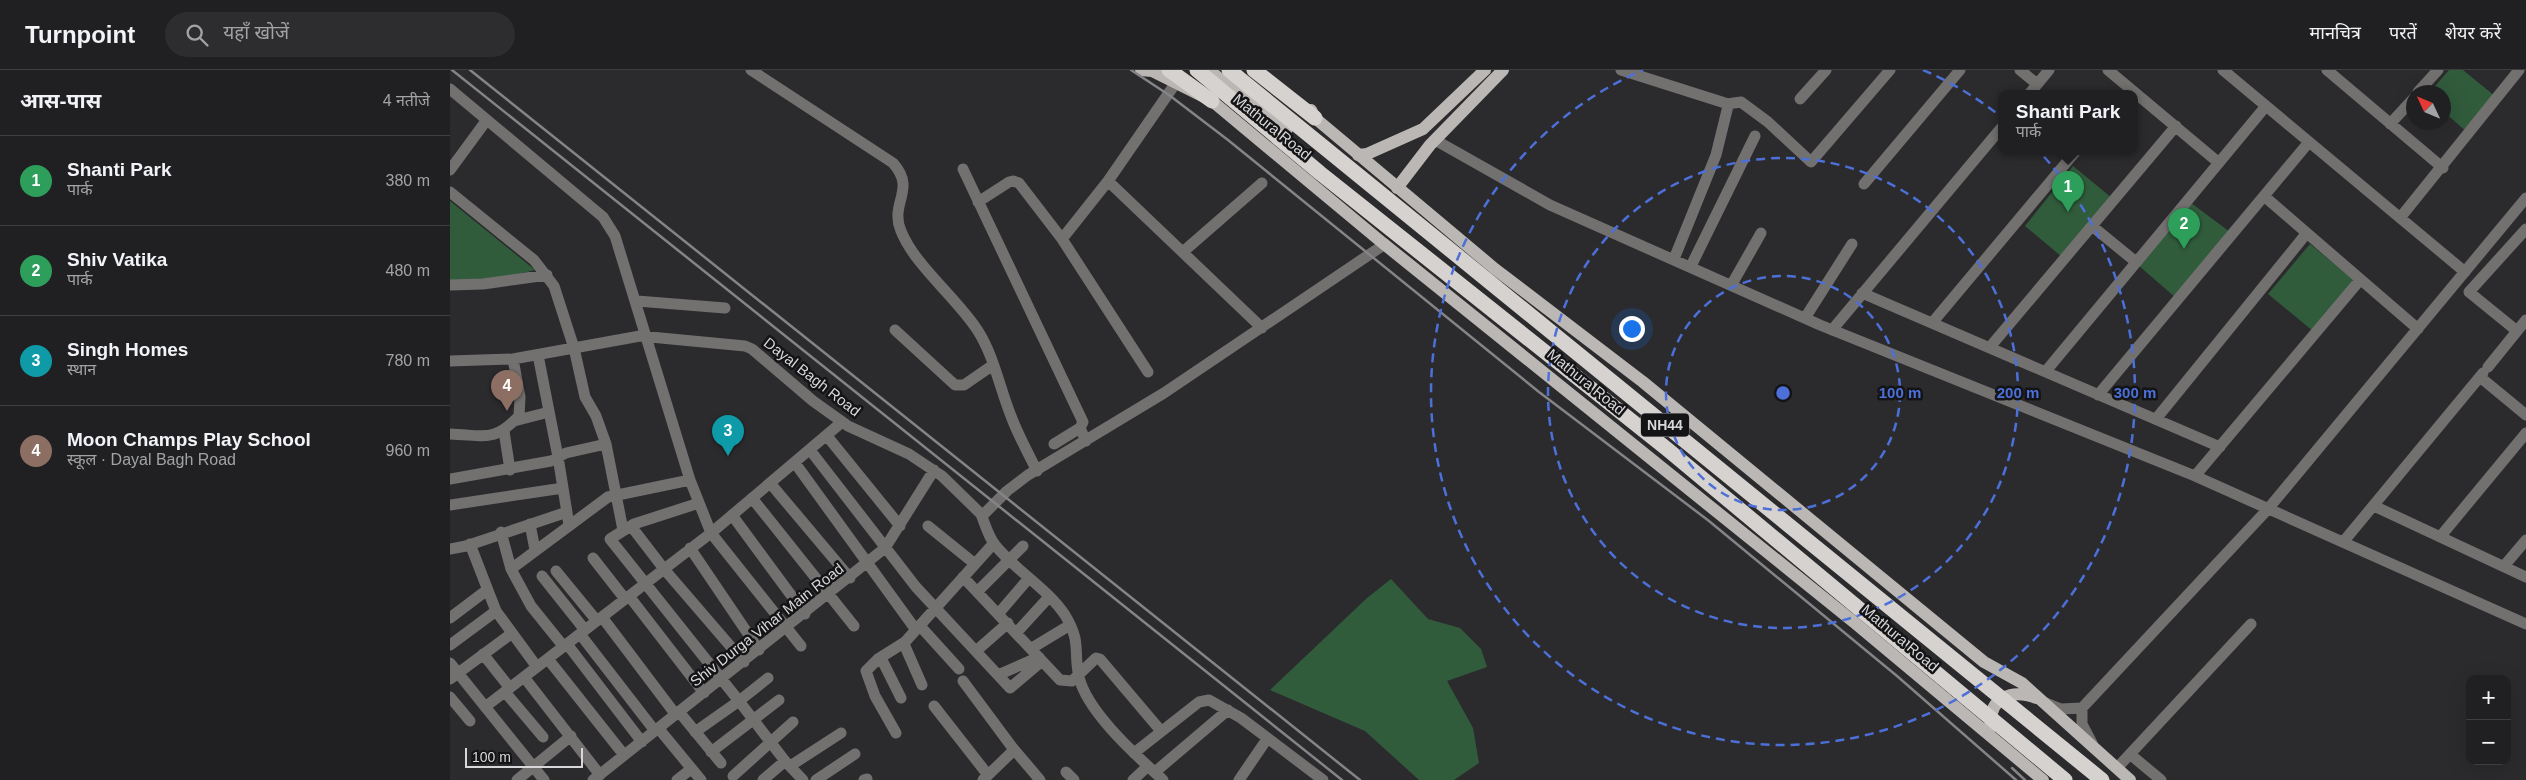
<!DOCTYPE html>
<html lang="hi">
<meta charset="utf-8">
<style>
body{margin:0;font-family:Helvetica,"Noto Sans Devanagari",sans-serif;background:#2d2d2f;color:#f1f3f6}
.controls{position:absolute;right:15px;bottom:15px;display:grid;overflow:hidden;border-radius:10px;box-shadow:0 5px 20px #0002}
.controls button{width:45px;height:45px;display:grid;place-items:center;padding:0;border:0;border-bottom:1px solid #3d3e40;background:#202022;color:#f1f3f6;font:25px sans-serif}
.compass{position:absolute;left:1956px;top:15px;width:45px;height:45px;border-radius:50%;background:#202022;box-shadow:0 5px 20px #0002;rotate:314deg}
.scale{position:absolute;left:15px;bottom:12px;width:118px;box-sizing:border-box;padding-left:5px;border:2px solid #d8d8da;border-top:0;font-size:14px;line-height:18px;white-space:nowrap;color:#d8d8da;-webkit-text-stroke:4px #141315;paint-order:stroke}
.you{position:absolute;left:1181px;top:258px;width:18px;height:18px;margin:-12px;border:4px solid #fff;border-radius:50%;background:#1a73e8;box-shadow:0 0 0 8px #1a73e833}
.badge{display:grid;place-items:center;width:32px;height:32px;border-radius:50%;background:#83bcfb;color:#fff;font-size:16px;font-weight:700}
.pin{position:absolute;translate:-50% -41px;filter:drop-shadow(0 1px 2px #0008)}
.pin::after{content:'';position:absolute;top:26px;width:18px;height:15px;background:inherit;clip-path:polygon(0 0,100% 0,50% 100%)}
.popup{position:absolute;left:1548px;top:20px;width:140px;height:65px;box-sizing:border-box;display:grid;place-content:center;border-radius:10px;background:#202022;filter:drop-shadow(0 1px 4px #0005);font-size:16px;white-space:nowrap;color:#a2a3a5}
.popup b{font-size:19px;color:#f1f3f6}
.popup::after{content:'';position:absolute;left:50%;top:100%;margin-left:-10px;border:10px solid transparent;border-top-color:#202022}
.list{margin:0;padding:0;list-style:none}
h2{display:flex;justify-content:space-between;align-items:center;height:65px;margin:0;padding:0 20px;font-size:21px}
h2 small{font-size:16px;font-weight:400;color:#a2a3a5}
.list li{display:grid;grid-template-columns:32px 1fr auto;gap:15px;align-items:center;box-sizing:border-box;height:90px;padding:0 20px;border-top:1px solid #3d3e40}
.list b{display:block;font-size:19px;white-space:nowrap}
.list p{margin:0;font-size:16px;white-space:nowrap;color:#a2a3a5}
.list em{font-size:16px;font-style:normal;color:#a2a3a5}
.icon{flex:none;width:28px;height:28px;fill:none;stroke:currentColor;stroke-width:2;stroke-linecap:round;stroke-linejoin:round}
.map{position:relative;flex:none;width:2076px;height:710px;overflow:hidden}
header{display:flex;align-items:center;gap:30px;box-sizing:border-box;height:70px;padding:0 25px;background:#202022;border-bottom:1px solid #3d3e40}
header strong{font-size:24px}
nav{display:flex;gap:28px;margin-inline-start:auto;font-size:18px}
.search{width:350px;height:45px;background:#2d2d2f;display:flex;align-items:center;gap:12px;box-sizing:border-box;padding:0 18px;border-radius:28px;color:#a2a3a5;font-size:19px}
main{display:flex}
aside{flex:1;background:#202022}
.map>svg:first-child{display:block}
</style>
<header>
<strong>Turnpoint</strong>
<div class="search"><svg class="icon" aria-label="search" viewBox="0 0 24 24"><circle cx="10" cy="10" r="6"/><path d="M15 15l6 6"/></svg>यहाँ खोजें</div>
<nav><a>मानचित्र</a><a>परतें</a><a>शेयर करें</a></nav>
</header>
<main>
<aside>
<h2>आस-पास<small>4 नतीजे</small></h2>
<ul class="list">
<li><span class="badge" style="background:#2e9e5b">1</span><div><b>Shanti Park</b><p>पार्क</p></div><em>380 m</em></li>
<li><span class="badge" style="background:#2e9e5b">2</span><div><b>Shiv Vatika</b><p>पार्क</p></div><em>480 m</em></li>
<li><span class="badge" style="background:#0f9aa8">3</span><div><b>Singh Homes</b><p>स्थान</p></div><em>780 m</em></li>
<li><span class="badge" style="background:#8d6e63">4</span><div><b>Moon Champs Play School</b><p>स्कूल · Dayal Bagh Road</p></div><em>960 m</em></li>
</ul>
</aside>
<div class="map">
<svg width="2076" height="710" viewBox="0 0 2076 710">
<rect width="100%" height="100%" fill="#2b2b2e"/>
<path fill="#315c3c" d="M1999 0H2013L2046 27 2018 63 1994 42V22H1980Z
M1623 96 1662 128 1612 187 1575 156Z
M0 131 85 200 33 212H0Z
M1741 133 1780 162 1726 228 1688 195Z
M1860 174 1905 211 1863 261 1818 224Z
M941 509 978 549 1010 558 1031 579 1037 597 997 611 1023 658 1029 693 1004 710H969L915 661 820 620 917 528Z"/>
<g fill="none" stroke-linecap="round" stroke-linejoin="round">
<path stroke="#727170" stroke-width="11" d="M301 0 443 93C467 120 439 133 451 161 465 196 507 228 528 261 544 286 550 319 561 346 568 365 578 383 587 401
M1171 0 1275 33 1278 36 1266 85 1224 189
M1570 0 1587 14
M1658 0 1769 93
M1773 0 2015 202
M1877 0 1993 98
M0 19 153 147 165 166 240 410 261 463 351 576
M1968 22 1988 0
M1580 23 1599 0
M1350 29 1376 0
M1277 34 1291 32 1318 52 1361 92 1440 0
M1940 54 1964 28
M985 70 1100 135 1370 255 1745 406 2076 554
M513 99 633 352 630 358 636 371
M0 100 36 51
M658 111 812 258
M1414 114 1510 0
M0 122 84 190 104 216 124 278 135 327 146 346 156 374 173 460
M1814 126 1968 259
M528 132 559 112 563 111 569 113 612 169 698 302
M1950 148 2069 0
M1642 156 1686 192
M612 169 658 111 725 14
M734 181 812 113
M1241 196 1305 66
M1282 214 1311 163
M0 215 33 214 97 205
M1412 223 1770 377
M187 231 275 238
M1355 248 1402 174
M1482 253 1626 81
M445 260 505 315H514L543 295
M1382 260 1552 57
M2067 261 2019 222 2076 159
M1540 277 1726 56
M88 285 108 387 119 455
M0 291 63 289 190 266 295 276 302 279 363 331 398 356 459 384 492 406 531 444
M2038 297 2076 250
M1596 301 1816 36
M2030 307 2076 345
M1648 325 1859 72
M1706 349 1856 164
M64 351 99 342
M54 361 60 400
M0 364C35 365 43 373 69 346L70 327 63 289
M377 366 450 456
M604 374 630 358
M360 380 466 517 560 618 592 591
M345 393 466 560
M1745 406 1910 210
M0 409 101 391 116 383 156 374
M320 413 400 508
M302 428 404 556
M0 435 113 418
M1924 436 2076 507
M531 444 535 443 557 421 578 405 714 323 935 174
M531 444C535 454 538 466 545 475 566 501 597 518 615 545 632 573 623 581 629 607 637 642 687 686 713 710
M282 445 355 544
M80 454 85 480
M181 456 214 499 294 592
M478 456 525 494
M51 462 61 499 81 536 114 577
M1990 467 2076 363
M1894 471 2033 303
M20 474 46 541 87 597
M240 478 309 580
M0 479 16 476 117 442
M143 488 175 529
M2054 496 2076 470
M61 499 158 427 240 410
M106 501 147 551
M92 506 135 560
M513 507 610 610 622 611 646 588 650 589 711 661
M528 521 573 476
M179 526 254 623
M549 543 579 508
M152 547 226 645
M0 548 37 520
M470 556 509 599
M567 562 599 527
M130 564 205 661
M117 574 192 672
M454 574 472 615
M0 575 46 541
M582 578 620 555
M526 581 558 553
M33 584 60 618
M431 588 451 628
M98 589 174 685
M0 593 94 710
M548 605 589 587
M74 607 150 705
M318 608 289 631 335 691 353 710
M0 609 61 564
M513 611 562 677 590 710
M55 622 93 667
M0 627 20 651
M1596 633 1611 639 1632 638 1818 439 2076 128
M484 636 538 705
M35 637 261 463 392 352
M1632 638V654L1642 673
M230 643 271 693
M209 659 251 710
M245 662 289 631 160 469 184 454 249 433
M446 663 425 626 416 601 428 589 455 572 544 473
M261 682 329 630
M684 683 749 632 759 630 791 648 873 710
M1681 685 1711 710
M340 696 391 663
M1667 698 1801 554
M616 702 624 710
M705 702 778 640
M283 706 343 652
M67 710 121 666
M143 710 435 478 484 400
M227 710 241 699
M313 710 335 691
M366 710 405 684
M414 710 417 709
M533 710 564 680
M683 710 698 696
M789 710 817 669"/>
<path stroke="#bab7b4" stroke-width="12" d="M691 0 702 1 762 31 929 170 1405 553 1593 710
M759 0 798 32 837 59
M861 40 865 48 1045 199 1193 312 1534 592 1572 613 1680 710
M908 85 917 84 973 59 1035 0
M947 118 980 75 1053 0
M1541 657C1538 627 1562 619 1586 628"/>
<path stroke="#d6d2cf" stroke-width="15" d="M719 0 762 31
M804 0 865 48"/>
<path stroke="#848486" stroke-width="2.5" d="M2 0 892 710
M20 0 910 710
M681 0 719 25 778 70 1089 322 1259 451 1447 606 1566 710
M1562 698 1575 710"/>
<path stroke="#d6d2cf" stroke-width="15" d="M747 0 870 103 1217 379 1615 710
M779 0 1652 710"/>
</g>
<g fill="none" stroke="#4c70d8" stroke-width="2.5" stroke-dasharray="9 6">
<circle cx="1333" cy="323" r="117"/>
<circle cx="1333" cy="323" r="235"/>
<path d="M1473 0A352 352 0 1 1 1193 0"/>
</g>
<g text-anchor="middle" stroke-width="5" stroke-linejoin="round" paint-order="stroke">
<rect fill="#141315" stroke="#9d9d9f" stroke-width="1" x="1191" y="343.5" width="48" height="23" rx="4"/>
<g font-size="14" font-weight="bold" fill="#d8d8da">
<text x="1215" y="360">NH44</text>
</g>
<g font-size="15" fill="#d8d8da" stroke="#141315">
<text transform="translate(822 57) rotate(39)" y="5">Mathura Road</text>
<text transform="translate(362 307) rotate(38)" y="5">Dayal Bagh Road</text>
<text transform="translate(1136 312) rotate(39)" y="5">Mathura Road</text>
<text transform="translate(317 555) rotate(-38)" y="5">Shiv Durga Vihar Main Road</text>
<text transform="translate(1450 568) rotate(40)" y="5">Mathura Road</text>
</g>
</g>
<circle cx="1333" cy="323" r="8" fill="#4c70d8" stroke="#141315" stroke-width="2.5"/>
<g font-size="15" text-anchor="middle" font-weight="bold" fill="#4c70d8" stroke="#141315" stroke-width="5" stroke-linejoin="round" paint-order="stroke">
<text x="1450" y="328">100 m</text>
<text x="1568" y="328">200 m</text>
<text x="1685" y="328">300 m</text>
</g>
</svg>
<div class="controls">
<button>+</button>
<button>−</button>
</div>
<svg class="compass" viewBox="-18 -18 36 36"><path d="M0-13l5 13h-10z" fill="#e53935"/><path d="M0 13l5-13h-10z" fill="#a2a3a5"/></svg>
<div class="scale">100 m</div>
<div class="you"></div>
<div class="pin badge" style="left:1618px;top:142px;background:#2e9e5b">1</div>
<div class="popup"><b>Shanti Park</b>पार्क</div>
<div class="pin badge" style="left:1734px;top:179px;background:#2e9e5b">2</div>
<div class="pin badge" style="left:278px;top:386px;background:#0f9aa8">3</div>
<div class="pin badge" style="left:57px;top:341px;background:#8d6e63">4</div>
</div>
</main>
